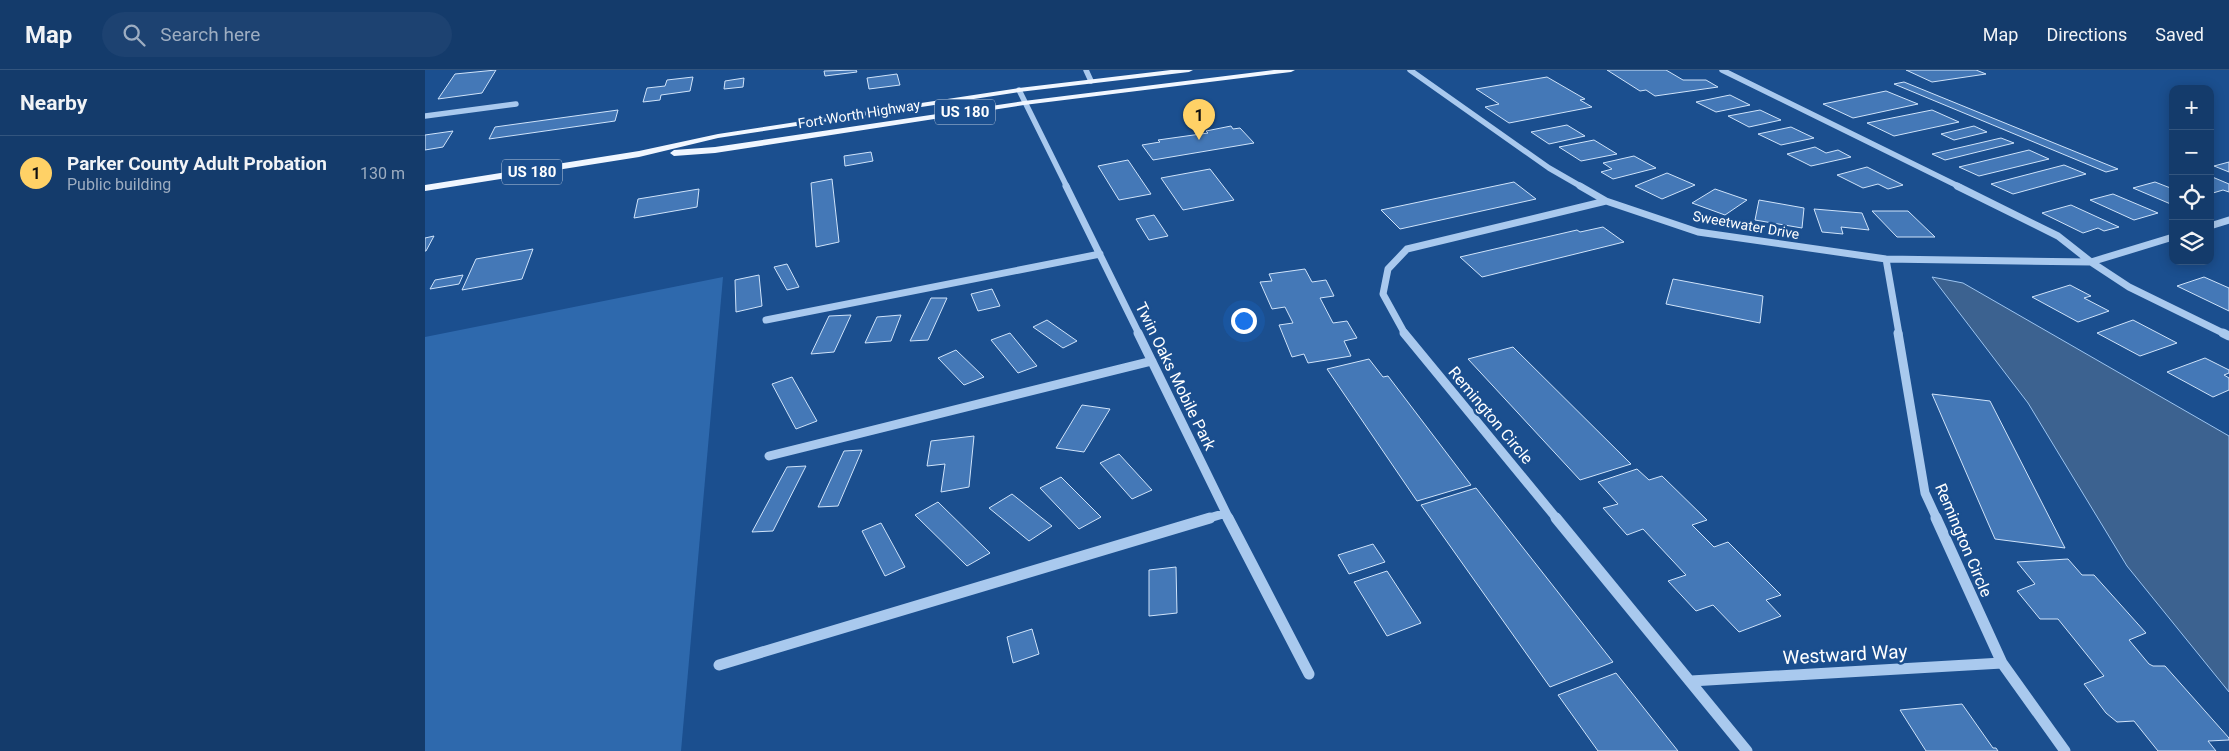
<!DOCTYPE html>
<meta charset="utf-8">
<style>
body{margin:0;font-family:Roboto,sans-serif;background:#1d4271;color:#f1f3f6}
.controls{position:absolute;right:15px;top:15px;display:grid;overflow:hidden;border-radius:10px;box-shadow:0 2px 12px #0003}
.controls button{width:45px;height:45px;display:grid;place-items:center;padding:0;border:0;border-bottom:1px solid #33557e;background:#143b6b;color:#f1f3f6;font:25px sans-serif}
.you{position:absolute;left:818px;top:250px;width:18px;height:18px;margin:-12px;border:4px solid #fff;border-radius:50%;background:#1a73e8;box-shadow:0 0 0 8px #1a73e833}
.badge{display:grid;place-items:center;width:32px;height:32px;border-radius:50%;background:#ffd166;color:#111;font-size:16px;font-weight:700}
.pin{position:absolute;translate:-50% -41px;filter:drop-shadow(0 1px 2px #0008)}
.pin::after{content:'';position:absolute;top:26px;width:18px;height:15px;background:inherit;clip-path:polygon(0 0,100% 0,50% 100%)}
.list{margin:0;padding:0;list-style:none}
h2{display:flex;justify-content:space-between;align-items:center;height:65px;margin:0;padding:0 20px;font-size:21px}
h2 small{font-size:16px;font-weight:400;color:#9dadc1}
.list li{display:grid;grid-template-columns:32px 1fr auto;gap:15px;align-items:center;box-sizing:border-box;height:75px;padding:0 20px;border-top:1px solid #33557e}
.list b{display:block;font-size:19px;white-space:nowrap}
.list p{margin:0;font-size:16px;white-space:nowrap;color:#9dadc1}
.list em{font-size:16px;font-style:normal;color:#9dadc1}
.icon{flex:none;width:28px;height:28px;fill:none;stroke:currentColor;stroke-width:2;stroke-linecap:round;stroke-linejoin:round}
.map{position:relative;flex:none;width:1804px;height:681px;overflow:hidden}
header{display:flex;align-items:center;gap:30px;box-sizing:border-box;height:70px;padding:0 25px;background:#143b6b;border-bottom:1px solid #33557e}
header strong{font-size:24px}
nav{display:flex;gap:28px;margin-inline-start:auto;font-size:18px}
.search{width:350px;height:45px;background:#1d4271;display:flex;align-items:center;gap:12px;box-sizing:border-box;padding:0 18px;border-radius:28px;color:#9dadc1;font-size:19px}
main{display:flex}
aside{flex:1;background:#143b6b}
.map>svg:first-child{display:block}
</style>
<header>
<strong>Map</strong>
<div class="search"><svg class="icon" aria-label="search" viewBox="0 0 24 24"><circle cx="10" cy="10" r="6"/><path d="M15 15l6 6"/></svg>Search here</div>
<nav><a>Map</a><a>Directions</a><a>Saved</a></nav>
</header>
<main>
<aside>
<h2>Nearby<small></small></h2>
<ul class="list">
<li><span class="badge">1</span><div><b>Parker County Adult Probation</b><p>Public building</p></div><em>130 m</em></li>
</ul>
</aside>
<div class="map">
<svg width="1804" height="681" viewBox="0 0 1804 681">
<rect width="100%" height="100%" fill="#1b4f8f"/>
<path fill="#2e69ad" d="M298 207 256 681H0V267Z"/>
<path fill="#3c6290" stroke="#9cc4f0" d="M1507 207 1538 213 1804 366V622L1702 496 1603 333Z"/>
<path fill="#4478b7" stroke="#cfe3fa" d="M71 0 57 23 13 29 30 4Z
M431 0 432 2 400 6 399 1Z
M1182 0H1241L1258 10H1281L1293 17 1230 26 1221 20 1215 21Z
M1481 0H1551L1561 4 1507 12Z
M472 4 475 15 444 19 442 8Z
M268 7 265 21 236 25 235 30 218 32 222 18 240 16 242 10Z
M1122 7 1160 29 1155 30 1167 37 1084 53 1060 37 1074 34 1051 19Z
M319 8 318 17 299 19 300 11Z
M1479 12 1693 99 1681 102 1469 14Z
M1461 21 1493 34 1428 48 1398 34Z
M1305 25 1325 35 1291 42 1271 32Z
M193 40 190 51 64 69 70 57Z
M1335 40 1356 50 1324 57 1303 46Z
M1507 40 1534 52 1469 66 1442 53Z
M1142 55 1160 66 1124 74 1106 62Z
M806 56 808 59 815 58 829 73 728 90 717 75 735 72 733 70 783 63 781 61Z
M1549 56 1562 62 1529 70 1516 64Z
M1366 57 1389 68 1356 75 1333 64Z
M28 61 18 77 0 80V65Z
M1576 68 1589 73 1520 90 1507 84Z
M1169 70 1192 84 1156 91 1134 77Z
M1390 77 1401 83 1413 80 1426 87 1386 96 1362 84Z
M1604 80 1624 89 1554 106 1534 97Z
M446 82 448 91 420 96 419 86Z
M1209 86 1231 98 1188 109 1176 102 1187 99 1178 93Z
M703 90 726 124 694 130 673 96Z
M1804 92V102L1789 96Z
M1639 95 1661 104 1588 124 1566 114Z
M1442 97 1478 115 1463 119 1453 114 1438 118 1412 105Z
M785 99 809 130 758 140 736 108Z
M1242 103 1270 115 1237 129 1210 116Z
M1785 106 1804 114V122L1798 120 1788 123 1785 121Z
M407 109 414 172 391 177 386 113Z
M1089 112 1111 129 975 159 956 140Z
M1730 112 1748 119V135L1708 118Z
M274 119 272 137 209 148 213 129Z
M1290 119 1322 130 1300 145 1267 133Z
M1688 124 1733 143 1709 150 1665 130Z
M1334 130 1379 138 1377 158 1330 150Z
M1646 135 1694 157 1679 161 1673 158 1658 163 1617 143Z
M1389 139 1437 143 1444 160 1416 157 1418 164 1397 162Z
M1447 141H1483L1510 167H1472Z
M729 145 743 166 724 170 711 149Z
M1178 157 1199 172 1057 207 1035 187 1152 160 1155 162Z
M9 166 1 181H0V168Z
M108 179 97 209 37 220 51 189Z
M362 194 374 217 362 220 349 197Z
M880 199 887 212 901 210 909 226 895 228 908 253 922 251 932 268 919 271 926 286 883 293 879 284 867 287 854 255 868 253 860 237 847 239 835 212 847 211 844 204Z
M38 205 34 214 5 219 10 210Z
M334 205 337 236 311 242 310 210Z
M1779 207 1804 218V241L1752 216Z
M1248 209 1338 226 1335 253 1241 234Z
M1645 215 1666 226 1659 228 1684 241 1653 252 1607 227Z
M567 219 575 236 553 241 546 224Z
M506 228H522L503 270 485 271Z
M426 245 409 282 386 284 404 246Z
M476 245 466 271 440 273 452 247Z
M622 250 652 271 638 278 608 257Z
M1708 250 1752 273 1715 286 1672 263Z
M585 263 612 296 593 303 566 270Z
M1088 277 1206 394 1155 410 1043 289Z
M531 280 559 307 539 315 513 288Z
M1780 288 1804 300V303L1799 305 1804 308V320L1788 327 1742 302Z
M944 289 958 307 963 306 1046 415 992 431 902 299Z
M367 307 392 351 371 359 347 314Z
M1507 324 1565 331 1640 478 1570 469Z
M657 335 685 339 659 382 631 378Z
M549 366 544 417 516 422 520 394 502 396 506 371Z
M437 380 413 436 393 437 419 381Z
M694 384 727 420 707 429 675 393Z
M381 396 348 461 327 462 362 397Z
M1212 399 1224 410 1237 406 1282 450 1267 455 1289 477 1303 472 1356 525 1341 530 1356 546 1314 562 1288 535 1271 541 1243 511 1261 505 1218 459 1202 465 1178 438 1193 434 1173 412Z
M636 407 676 447 654 459 615 418Z
M1051 418 1188 592 1125 617 996 435Z
M587 424 627 456 604 471 564 438Z
M513 432 565 483 542 496 490 445Z
M456 453 480 497 460 506 437 461Z
M948 474 960 492 924 504 913 485Z
M1643 489 1657 505H1669L1721 563 1704 570 1724 594 1728 596H1740L1804 668V670L1783 671 1791 681H1733L1709 651 1692 652 1681 643 1659 614 1679 606 1633 549H1615L1592 521 1610 514 1592 492Z
M751 497 752 543 724 546V500Z
M962 501 996 553 962 566 929 512Z
M607 559 614 584 588 593 582 567Z
M1191 603 1253 681H1173L1133 625Z
M1537 634 1568 678H1571L1573 681H1501L1475 640Z"/>
<g fill="none" stroke-linecap="round" stroke-linejoin="round">
<path stroke="#a9c9ee" stroke-width="5.5" d="M661 0 666 11
M985 0 1124 98 1157 117
M1297 0 1535 117
M594 20 642 117
M0 46 91 34"/>
<path stroke="#a9c9ee" stroke-width="7" d="M641 116 714 264
M1155 116 1181 131 1273 162 1461 189 1666 192 1748 167
M1532 116 1633 166 1666 192 1704 217 1800 264
M1785 156 1804 150
M1461 189 1474 264
M341 250 675 184
M980 264 958 224 963 199 982 179 1181 131"/>
<path stroke="#a9c9ee" stroke-width="9" d="M713 263 804 449
M979 263 1132 449
M1473 263 1500 423 1512 449
M1798 263 1804 266
M344 386 727 291
M781 449 801 443"/>
<path stroke="#a9c9ee" stroke-width="11" d="M803 448 884 604
M1131 448 1322 681
M1511 448 1577 593 1640 681
M294 595 785 448
M1266 611 1577 593"/>
<path fill="#f0f6ff" fill-rule="evenodd" d="M746 0H768L764 2 594 22 293 68 214 87 0 121V115L214 81 293 64 594 18Z
M849 0H870L866 2 599 35 290 83 249 86 245 83 249 80 290 77 599 31Z"/>
</g>
<g text-anchor="middle" stroke-width="5" stroke-linejoin="round" paint-order="stroke">
<g font-size="14" fill="#fff" stroke="#1b4f8f">
<text transform="translate(434 44) rotate(-9)" y="5">Fort Worth Highway</text>
<text transform="translate(1321 155) rotate(10)" y="5">Sweetwater Drive</text>
</g>
<g fill="#1b4f8f" stroke="#bbcadd" stroke-width="1">
<rect x="510" y="29.5" width="60" height="25" rx="4"/>
<rect x="77" y="89.5" width="60" height="25" rx="4"/>
</g>
<g font-size="15" font-weight="bold" fill="#fff">
<text x="540" y="47">US 180</text>
<text x="107" y="107">US 180</text>
</g>
<g font-size="16" fill="#fff" stroke="#1b4f8f">
<text transform="translate(751 306) rotate(64)" y="6">Twin Oaks Mobile Park</text>
<text transform="translate(1066 345) rotate(50)" y="6">Remington Circle</text>
<text transform="translate(1539 470) rotate(67)" y="6">Remington Circle</text>
</g>
<g font-size="19" fill="#fff" stroke="#1b4f8f">
<text transform="translate(1420 584) rotate(-3)" y="7">Westward Way</text>
</g>
</g>
</svg>
<div class="controls">
<button>+</button>
<button>−</button>
<button><svg class="icon" aria-label="locate" viewBox="0 0 24 24"><circle cx="12" cy="12" r="6"/><path d="M12 2v4M12 18v4M2 12h4M18 12h4"/></svg></button>
<button><svg class="icon" aria-label="layers" viewBox="0 0 24 24"><path d="M12 4l9 5-9 5-9-5zM3 14l9 5 9-5"/></svg></button>
</div>
<div class="you"></div>
<div class="pin badge" style="left:774px;top:70px">1</div>
</div>
</main>
